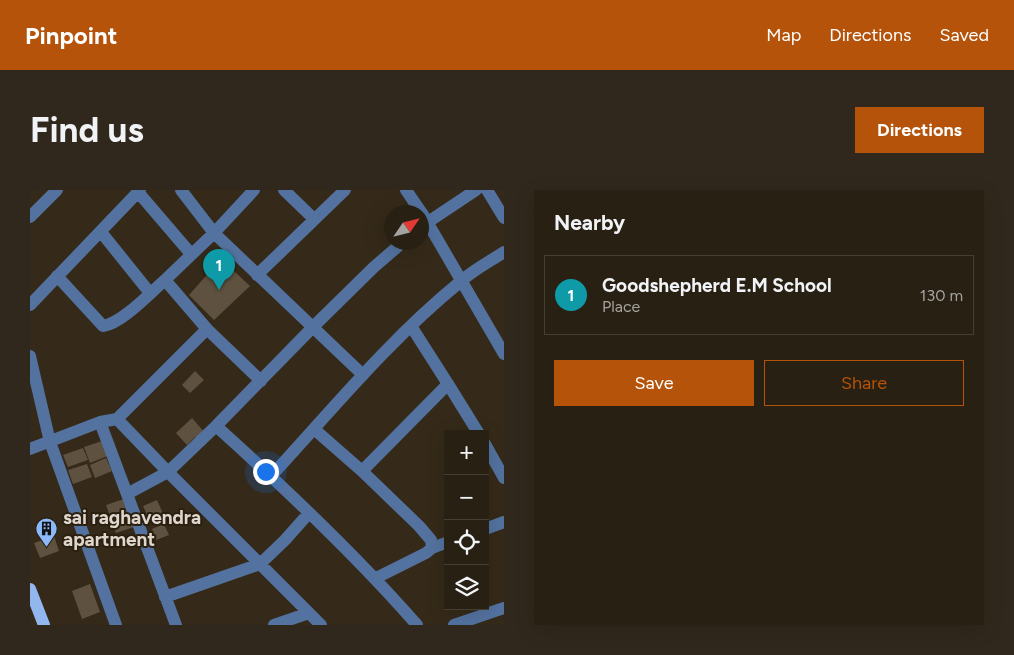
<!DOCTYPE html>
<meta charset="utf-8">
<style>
body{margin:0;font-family:Figtree,sans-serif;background:#30281c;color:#f1f3f6}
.controls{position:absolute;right:15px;bottom:15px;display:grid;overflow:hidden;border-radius:0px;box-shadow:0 5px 20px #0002}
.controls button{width:45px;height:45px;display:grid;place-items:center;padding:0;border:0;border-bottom:1px solid #443e33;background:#282013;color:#f1f3f6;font:25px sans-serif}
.compass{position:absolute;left:354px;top:15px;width:45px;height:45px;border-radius:50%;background:#282013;box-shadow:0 5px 20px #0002;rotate:55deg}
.you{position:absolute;left:235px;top:281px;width:18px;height:18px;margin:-12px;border:4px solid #fff;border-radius:50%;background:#1a73e8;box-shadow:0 0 0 8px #1a73e833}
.badge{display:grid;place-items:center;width:32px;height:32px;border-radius:50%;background:#b45309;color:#fff;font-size:16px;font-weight:700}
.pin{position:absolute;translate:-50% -41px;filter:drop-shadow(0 1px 2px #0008)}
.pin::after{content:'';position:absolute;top:26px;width:18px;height:15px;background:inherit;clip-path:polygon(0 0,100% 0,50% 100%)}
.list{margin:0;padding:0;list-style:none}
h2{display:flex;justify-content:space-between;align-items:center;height:65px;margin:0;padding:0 20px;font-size:21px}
h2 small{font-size:16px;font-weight:400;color:#a5a3a0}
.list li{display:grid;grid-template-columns:32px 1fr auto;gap:15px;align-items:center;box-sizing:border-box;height:80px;margin:0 10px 10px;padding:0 10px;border:1px solid #443e33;border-radius:0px}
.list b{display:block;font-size:19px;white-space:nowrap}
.list p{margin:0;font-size:16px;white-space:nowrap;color:#a5a3a0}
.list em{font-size:16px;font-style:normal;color:#a5a3a0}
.actions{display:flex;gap:10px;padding:15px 20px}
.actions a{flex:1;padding:11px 0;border:1px solid #b45309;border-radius:0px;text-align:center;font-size:18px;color:#b45309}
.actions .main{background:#b45309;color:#fff}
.icon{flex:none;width:28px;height:28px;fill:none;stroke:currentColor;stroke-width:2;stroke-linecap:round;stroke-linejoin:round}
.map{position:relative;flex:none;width:474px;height:435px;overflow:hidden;border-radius:0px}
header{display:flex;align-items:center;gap:30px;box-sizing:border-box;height:70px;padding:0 25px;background:#b45309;color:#fff}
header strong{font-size:24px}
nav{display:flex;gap:28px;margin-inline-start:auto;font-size:18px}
.intro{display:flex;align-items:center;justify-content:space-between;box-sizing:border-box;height:120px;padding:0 30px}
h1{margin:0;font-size:35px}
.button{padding:12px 22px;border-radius:0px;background:#b45309;color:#fff;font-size:18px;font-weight:700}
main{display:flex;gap:30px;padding:0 30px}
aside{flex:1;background:#282013;border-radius:0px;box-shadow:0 5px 20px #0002}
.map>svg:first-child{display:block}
</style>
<header>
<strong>Pinpoint</strong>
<nav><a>Map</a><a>Directions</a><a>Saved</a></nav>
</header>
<div class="intro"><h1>Find us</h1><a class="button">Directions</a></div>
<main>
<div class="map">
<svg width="474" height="435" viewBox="0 0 474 435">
<rect width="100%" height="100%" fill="#352a19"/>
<path fill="#5e513f" d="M191 69 220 96 184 130 159 105Z
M165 181 174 190 160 203 152 195Z
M162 228 176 244 168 250 165 247 157 255 146 243Z
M75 250 80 265 60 273 54 257Z
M53 258 58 270 38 277 33 265Z
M76 268 82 281 65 288 60 275Z
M57 274 62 287 43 294 38 280Z
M97 308 102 322 81 329 76 315Z
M127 310 135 328 123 333 121 328 119 329 113 316Z
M99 324 104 337 86 343 81 330Z
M134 334 139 345 126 350 122 339Z
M24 346 29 361 10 368 4 353Z
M60 394 70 422 52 429 42 401Z"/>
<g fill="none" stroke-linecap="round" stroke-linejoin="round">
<path stroke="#53729f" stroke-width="12" d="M151 0 184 43 333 185
M224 0 184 43 135 90 177 139 231 191
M254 0 284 29
M376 0 391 22
M457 0 474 28
M108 2 161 64
M392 23 474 164
M0 27 27 0
M392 36 446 0
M71 42 120 103
M227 85 315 0
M27 86 73 136C92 133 119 104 135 90
M0 115 110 0
M381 136 418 194
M0 166 20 252 86 435
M87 229 138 282 291 435
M70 232 146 435
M186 236C256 299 325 364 387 435
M284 239 332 281 389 336 401 350 402 358 396 363 346 388
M455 254 474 288
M0 259 70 232 87 229 177 139
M332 281 418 194 449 244
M241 286C302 220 360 149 430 92 443 80 459 72 474 62
M97 304 138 282 186 236 284 136 344 77 373 52
M455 339 474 332
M402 358 418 352
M135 407 230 374 255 350 279 323
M244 435 279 423
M424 435 474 418"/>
<path stroke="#91b7ee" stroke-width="12" d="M0 399 14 435"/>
</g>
<defs>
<symbol id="building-pin" viewBox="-11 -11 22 30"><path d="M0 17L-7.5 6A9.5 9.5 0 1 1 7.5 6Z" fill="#8cb9fc" stroke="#2b2010"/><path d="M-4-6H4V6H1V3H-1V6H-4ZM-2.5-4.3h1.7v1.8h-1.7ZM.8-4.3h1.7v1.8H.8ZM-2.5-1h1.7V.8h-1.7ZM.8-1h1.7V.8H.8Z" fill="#111"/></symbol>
</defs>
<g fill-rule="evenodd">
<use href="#building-pin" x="4" y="326" width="25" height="34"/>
</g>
<g text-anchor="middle" stroke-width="4" stroke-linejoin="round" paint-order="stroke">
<g font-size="19" font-weight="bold" fill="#dfd7cd" stroke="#2b2010" text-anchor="start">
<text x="33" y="334">sai raghavendra<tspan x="33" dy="22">apartment</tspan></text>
</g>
</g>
</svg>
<div class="controls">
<button>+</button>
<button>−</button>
<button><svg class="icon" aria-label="locate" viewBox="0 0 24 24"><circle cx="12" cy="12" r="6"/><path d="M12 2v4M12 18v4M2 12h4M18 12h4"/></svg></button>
<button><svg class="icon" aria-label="layers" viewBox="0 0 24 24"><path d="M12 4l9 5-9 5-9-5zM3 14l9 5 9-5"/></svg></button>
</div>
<svg class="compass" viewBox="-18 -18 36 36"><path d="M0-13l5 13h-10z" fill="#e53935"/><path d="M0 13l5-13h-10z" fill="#a5a3a0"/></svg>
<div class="you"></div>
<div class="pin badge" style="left:189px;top:100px;background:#0f9aa8">1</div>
</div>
<aside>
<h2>Nearby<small></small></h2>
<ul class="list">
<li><span class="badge" style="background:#0f9aa8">1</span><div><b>Goodshepherd E.M School</b><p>Place</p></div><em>130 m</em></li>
</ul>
<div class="actions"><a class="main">Save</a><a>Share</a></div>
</aside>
</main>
